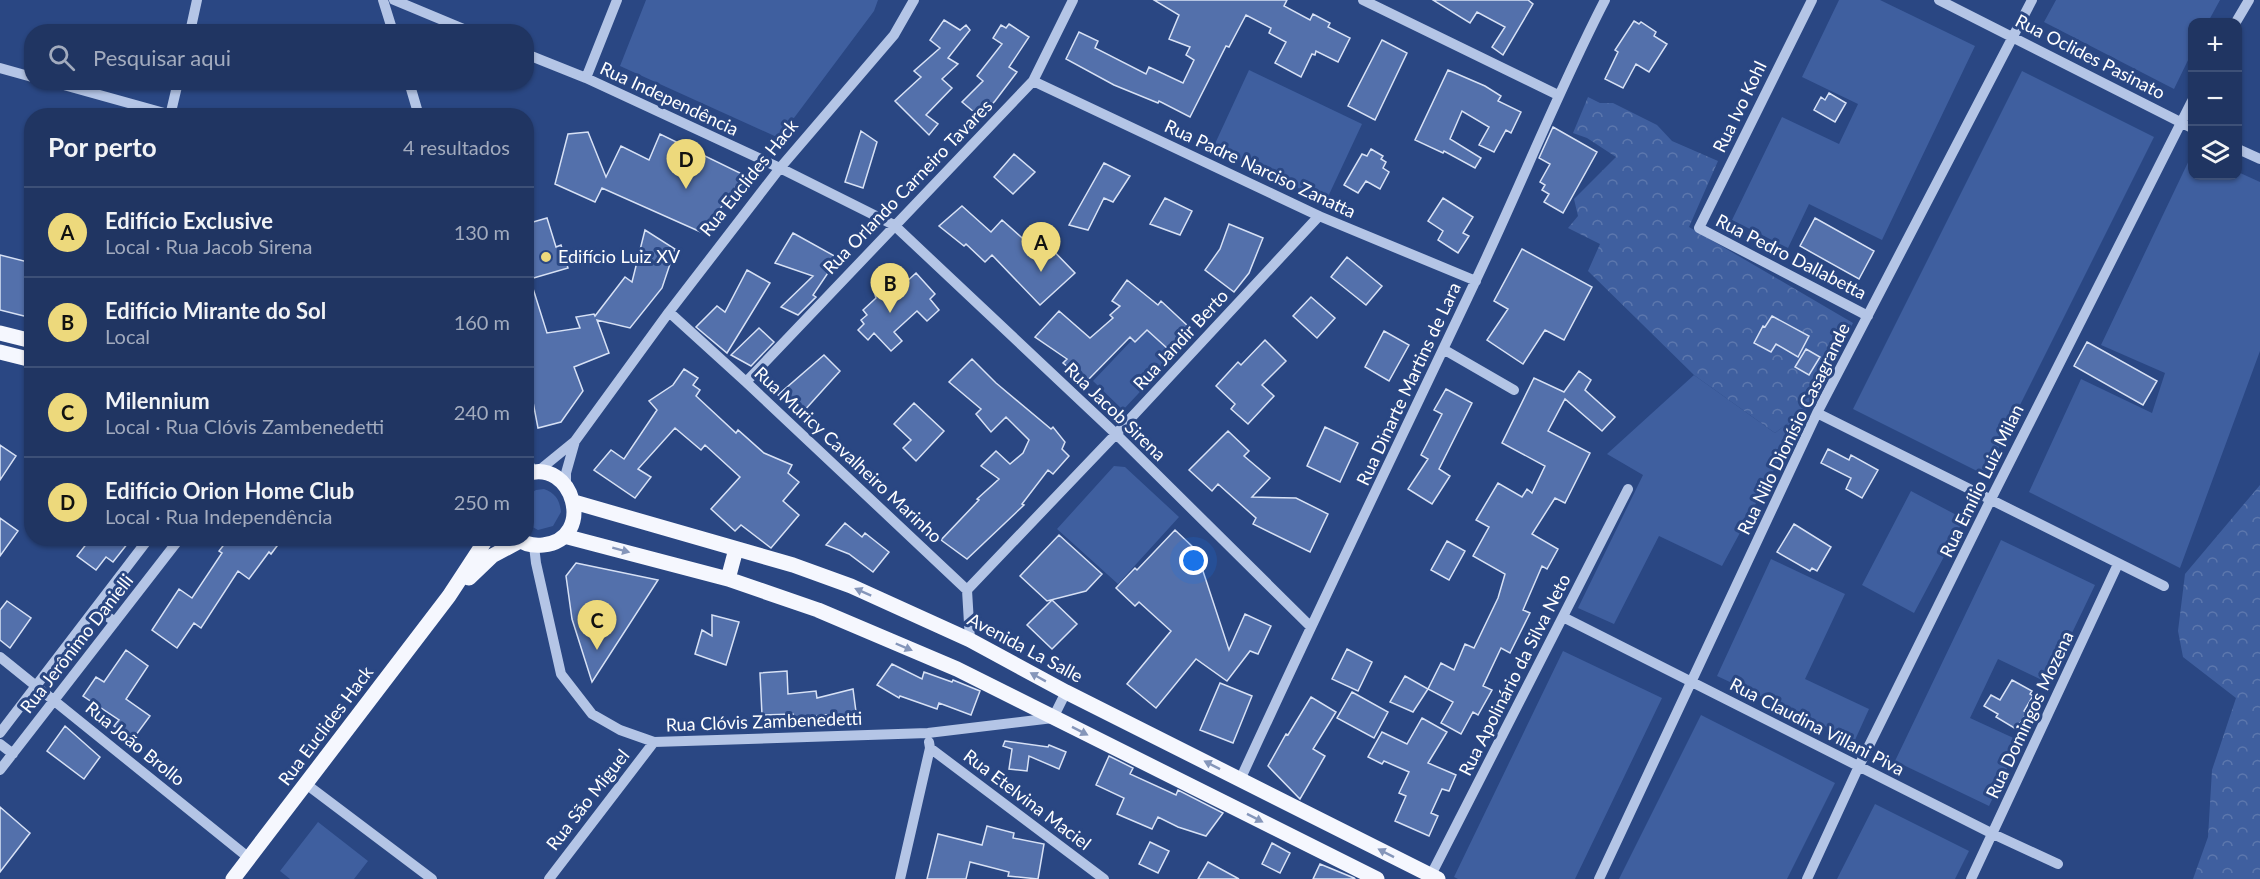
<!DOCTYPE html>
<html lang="pt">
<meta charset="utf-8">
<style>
body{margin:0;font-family:Lato,sans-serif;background:#283d68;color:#f1f3f6}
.controls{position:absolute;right:18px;top:18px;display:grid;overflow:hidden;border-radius:12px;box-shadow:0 2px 4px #0004}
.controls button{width:54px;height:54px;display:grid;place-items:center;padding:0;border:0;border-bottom:2px solid #3d5077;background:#203562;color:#f1f3f6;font:30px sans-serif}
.you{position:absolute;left:1194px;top:561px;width:21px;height:21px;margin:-15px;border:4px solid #fff;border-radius:50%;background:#1a73e8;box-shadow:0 0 0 9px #1a73e833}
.badge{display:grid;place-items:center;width:39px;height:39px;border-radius:50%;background:#edd97c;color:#111;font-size:20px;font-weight:700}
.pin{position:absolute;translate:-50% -50px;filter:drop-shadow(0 2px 3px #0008)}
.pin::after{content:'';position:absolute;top:32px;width:21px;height:18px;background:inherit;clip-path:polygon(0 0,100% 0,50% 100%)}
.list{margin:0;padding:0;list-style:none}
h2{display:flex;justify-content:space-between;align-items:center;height:78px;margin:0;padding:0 24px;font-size:26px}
h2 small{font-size:20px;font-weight:400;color:#a2abbe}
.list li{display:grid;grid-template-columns:39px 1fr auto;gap:18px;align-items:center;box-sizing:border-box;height:90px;padding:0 24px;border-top:2px solid #3d5077}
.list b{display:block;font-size:22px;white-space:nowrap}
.list p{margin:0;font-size:20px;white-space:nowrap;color:#a2abbe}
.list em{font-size:20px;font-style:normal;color:#a2abbe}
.icon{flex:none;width:33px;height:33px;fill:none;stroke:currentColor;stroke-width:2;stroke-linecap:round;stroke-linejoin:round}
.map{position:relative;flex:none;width:2260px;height:879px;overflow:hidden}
.search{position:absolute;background:#203562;box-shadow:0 2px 4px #0004;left:24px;top:24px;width:510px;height:66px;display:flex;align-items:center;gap:15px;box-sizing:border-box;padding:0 21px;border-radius:24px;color:#a2abbe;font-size:22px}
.panel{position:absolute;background:#203562;box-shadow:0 2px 4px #0004;left:24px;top:108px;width:510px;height:438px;border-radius:24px}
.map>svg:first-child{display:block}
</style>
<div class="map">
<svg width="2260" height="879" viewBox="0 0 2260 879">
<defs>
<pattern id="forest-crowns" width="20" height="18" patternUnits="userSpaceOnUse" patternTransform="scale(1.5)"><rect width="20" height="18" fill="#3f5f9f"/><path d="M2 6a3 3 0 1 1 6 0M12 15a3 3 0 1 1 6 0" fill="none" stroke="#5c77ad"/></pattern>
</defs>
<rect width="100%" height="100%" fill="#2a4783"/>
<path fill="#3f5f9f" d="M646 0H878L874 11 779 138 620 66Z
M1839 0H1880L1975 46 1882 240 1809 204 1788 248 1732 220 1782 117 1839 144 1858 104 1802 77Z
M2056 0H2220L2208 22H2192V52L2174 89 2044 22Z
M1249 70 1362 124 1326 201 1213 148Z
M2022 71 2154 137 1985 475 1853 409Z
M2192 154V176H2238V172L2260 182V351L2180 568 2029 492 2081 379 2152 413 2165 373 2101 345Z
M1151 320 1181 348 1123 410 1093 381Z
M1694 375 1775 433 1808 407 1722 566 1659 536 1614 624 1578 608 1643 475 1607 454Z
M1114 466 1125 467 1179 517 1118 584 1057 529Z
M544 489C555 493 560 500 561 512L553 526 538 530 527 524V495L536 490Z
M1911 491 1964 519 1914 613 1862 585Z
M2001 540 2095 585 2048 683 1998 659 1970 718 2020 741 1989 806 1895 761Z
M1771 559 1845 594 1805 679 1869 709 1855 740 1717 676Z
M1563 651 1662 698 1575 879H1458L1454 877Z
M1701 715 1835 783 1787 879H1619Z
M1875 804 1969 851 1955 879H1837Z
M318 822 368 861 354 879H290L280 871Z"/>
<path fill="url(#forest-crowns)" d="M1588 97 1600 103H1613L1657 125 1672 141 1718 161 1689 227 1853 323 1808 407 1775 433 1694 375 1588 271 1600 244 1568 228 1578 216 1574 199 1616 157 1587 138 1573 133Z
M2260 485V879H2193L2208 837 2212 770 2236 698 2183 657 2178 631 2185 574Z"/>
<path fill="#5370ab" stroke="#d7e1f5" stroke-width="1.5" d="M1154 0H1287L1284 6 1310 20 1313 14 1330 23 1328 27 1350 38 1338 62 1316 51 1315 55 1312 54 1301 77 1275 63 1286 42 1269 33 1271 28 1246 15 1229 47 1226 46 1190 117 1159 101 1158 103 1114 85 1066 59 1079 32 1098 41 1095 48 1146 74 1149 67 1183 83 1194 60 1186 55 1190 47 1169 39 1179 15Z
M1433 0H1528L1533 4 1503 55 1492 47 1505 27 1477 12 1470 23Z
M944 20 960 30 966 25 970 30 948 58 958 64 942 79 952 88 926 115 938 124 929 135 895 101 921 77 914 71 940 48 930 40Z
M1634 21 1639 24 1641 22 1656 32 1654 36 1667 44 1649 72 1636 64 1623 88 1605 79 1618 52 1615 50Z
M1009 24 1029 37 1009 67 1017 72 995 101 980 117 962 102 983 81 977 76 1002 44 993 38 1001 25 1006 28Z
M1382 40 1407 53 1375 120 1348 106Z
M1448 70 1485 86 1501 96 1498 101 1521 112 1511 133 1506 130 1494 152 1479 145 1489 127 1462 111 1450 139 1481 158 1475 168 1444 151 1443 153 1415 140Z
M1829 93 1846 103 1835 122 1814 110 1821 97 1825 100Z
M1553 127 1597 152 1563 213 1544 202 1549 194 1542 190 1545 185 1540 182 1550 164 1539 158Z
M861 131 877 142 863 188 845 182Z
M588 132 606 177 621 146 649 160 660 134 744 175 703 233 602 188 595 202 555 184 568 134Z
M1371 149 1383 156 1381 159 1386 162 1383 168 1389 172 1380 189 1366 181 1358 193 1344 185 1362 154 1367 156Z
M1014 154 1035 172 1013 194 994 177Z
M1104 163 1130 176 1113 202 1104 198 1088 230 1069 225Z
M1165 198 1192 211 1180 235 1150 224Z
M1443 198 1473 217 1463 233 1469 236 1458 253 1438 240 1443 231 1428 221Z
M962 206 991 232 1002 220 1029 244 1031 242 1035 247 1042 239 1075 273 1040 305 992 255 985 262 966 244 964 246 939 226Z
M547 218 556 247 561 245 568 268 530 279 547 333 580 328 576 317 594 314 595 316 625 277 632 282 645 230 675 249 662 288 630 328 597 320 609 353 574 367 583 391 561 422 538 428 533 402 526 390V224Z
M1815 218 1874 251 1859 279 1800 246Z
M1229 224 1263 238 1249 273 1234 292 1205 270 1220 249Z
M793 233 838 258 813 295 816 297 798 315 781 307 813 276 775 263Z
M1522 249 1592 287 1564 340 1545 330 1523 364 1487 340 1508 309 1494 301Z
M0 255 32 263V318L0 310Z
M1347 257 1382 286 1366 305 1331 277Z
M747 270 770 283 727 353 696 327 717 306 725 312Z
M916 273 935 294 930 299 939 310 927 321 917 311 894 332 902 341 891 351 874 333 868 340 858 330 864 324 861 320 867 315 863 310 876 298 874 291 876 287 880 284 891 288 900 280 904 284Z
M1127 280 1158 305 1161 301 1189 327 1168 349 1147 330 1135 342 1130 337 1086 382 1063 363 1067 359 1035 337 1059 311 1090 338 1113 318 1110 315 1120 306 1112 301Z
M1311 297 1335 318 1317 338 1293 316Z
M1772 316 1809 336 1798 357 1776 344 1771 352 1754 343 1763 326 1765 327Z
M759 328 774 342 751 366 731 355Z
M1384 331 1409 345 1389 381 1365 367Z
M1265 340 1286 361 1262 385 1274 396 1248 424 1231 409 1235 404 1216 386 1238 362 1241 365Z
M2087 342 2157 381 2143 405 2074 366Z
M1806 349 1820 357 1809 375 1795 367Z
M824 355 840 371 803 412 778 395Z
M972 359 996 383 1051 429 1053 427 1065 442 1062 449 1069 456 1053 474 1048 470 1022 504 1024 505 967 559 941 540 979 500 977 499 999 479 981 466 996 451 1010 464 1023 453 1029 440 1006 417 991 432 976 414 981 409 949 382Z
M684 369 698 378 693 385 700 390 696 396 736 433 738 430 764 453 792 465 788 473 799 482 783 501 799 515 771 548 741 525 735 531 711 509 740 477 705 445 701 450 675 428 638 469 651 477 635 498 594 470 611 450 624 459 657 410 649 401 673 385Z
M1579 371 1591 380 1585 390 1615 417 1602 431 1565 399 1548 431 1590 453 1565 503 1555 498 1532 534 1558 549 1547 569 1542 566 1523 610 1530 613 1510 653 1501 648 1483 686 1492 690 1478 715 1473 712 1461 734 1441 723 1453 702 1428 689 1441 663 1454 670 1465 644 1474 648 1498 598 1505 574 1473 556 1489 527 1476 520 1498 483 1522 497 1527 489 1532 493 1545 466 1502 443 1534 378 1564 392Z
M1446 389 1472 403 1439 469 1450 476 1432 504 1408 489 1428 459 1421 455 1442 414 1434 410Z
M914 403 944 431 916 461 903 448 911 440 894 424Z
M1325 427 1358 443 1340 482 1307 466Z
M1228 431 1249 451 1244 456 1270 478 1252 497 1296 498 1328 514 1310 552 1253 524 1256 518 1218 484 1212 491 1189 470Z
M0 445 16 456 0 480Z
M1828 449 1849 460 1851 455 1878 470 1862 498 1846 489 1851 478 1821 463Z
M0 518 18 531 0 556Z
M845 523 862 537 865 533 889 552 873 572 849 554 826 545Z
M1794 524 1831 547 1817 571 1812 568 1810 571 1777 552Z
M1175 530 1196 550 1229 650 1245 614 1271 626 1258 654 1250 651 1227 681 1196 659 1156 708 1127 684 1171 631 1139 602 1135 606 1116 588 1135 568 1137 570Z
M1059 535 1102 574 1086 591 1047 601 1020 576Z
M91 538H132L113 562 106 557 96 570 77 556Z
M229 538H283L271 554 269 552 249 579 238 571 201 628 194 623 177 648 152 630 179 589 192 598 222 553 219 551Z
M1447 541 1465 551 1449 580 1431 570Z
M576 563 658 580 592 682 572 619 566 576Z
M1052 600 1077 624 1052 649 1027 625Z
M7 601 31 618 10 648 0 640V610Z
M712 615 739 622 726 665 695 654 702 630 712 636Z
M1347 649 1372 662 1358 691 1332 679Z
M126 650 148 666 126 699 150 716 133 739 114 726 119 720 83 696 96 677 104 682Z
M892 664 922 679 924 672 952 682 953 680 980 691 971 715 939 703 937 709 900 696 899 698 877 685Z
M787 671 788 694 816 691 817 698 853 689 856 712 835 717 834 714 794 718 793 714 762 715 760 673Z
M1405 676 1428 689 1413 712 1390 702Z
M2012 680 2032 691 2030 694 2033 696 2024 711 2027 713 2016 729 1996 717 1998 714 1984 706 1991 695 2000 700Z
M1220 683 1252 696 1233 743 1200 730Z
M1352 692 1388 712 1374 738 1337 718Z
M1311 697 1336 712 1313 749 1325 756 1300 799 1268 766 1286 734 1288 735Z
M1422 718 1447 732 1428 763 1456 775 1449 791 1442 789 1431 813 1438 816 1429 836 1395 821 1406 796 1399 793 1409 772 1384 761 1382 764 1368 757 1382 732 1407 744Z
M65 726 100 757 84 779 47 751Z
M1005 741 1048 747 1049 745 1066 752 1059 769 1029 756 1027 771 1009 769 1012 749 1003 746Z
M1109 756 1133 768 1130 774 1176 795 1178 790 1223 813 1206 836 1178 827 1158 817 1152 829 1117 814 1124 798 1096 785Z
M0 807 30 833 0 872Z
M987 826 1014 833 1013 838 1044 844 1038 879 1008 876 1009 872 970 862 966 879H927L938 834 982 845Z
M1150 842 1169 851 1158 873 1139 864Z
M1272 843 1290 853 1280 873 1262 864Z
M1208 862 1239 879H1198Z
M1320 864 1354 878 1355 879H1313Z"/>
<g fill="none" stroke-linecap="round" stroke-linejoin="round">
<path stroke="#b4c5e6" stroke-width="10" d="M383 0 393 32
M394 0 471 32
M1363 0 1558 95
M1812 0 1699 228 1868 316
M1939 0 2192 128
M2236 22 2249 0
M190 32 197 0
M526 54 586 78 780 168 894 225 1116 434 1310 626
M0 68 32 77
M586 78 617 0
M1033 81 1319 216 1476 281
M53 82 175 116
M409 82 419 116
M170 116 178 82
M2238 149 2260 159
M669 312 746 382 967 590 970 640
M1443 349 1514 390
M746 382 1033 81 1073 0
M1817 413 2164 586
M526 458 533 472
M537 472 575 441 669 312 780 168 894 35 914 0
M566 485V473L575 441
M534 546 536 563 561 674 592 714 620 730 654 742 928 733 1053 718 1066 692
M967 590 1116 434 1319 216
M96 608 115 622
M1563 617 1993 834 2058 864
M0 657 249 858
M0 733 149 538
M0 744 13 754
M930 748 1104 879
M0 770 180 538
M1240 780C1316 614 1396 449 1474 284 1519 190 1557 93 1605 0
M306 784 432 879
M1431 875 1628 489
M549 879 654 742
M900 879 930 748 929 742
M1599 879 1817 413 2032 0
M1807 879 1859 766 1990 501 2192 101
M1971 879 2118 564"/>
<path stroke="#f5f7fe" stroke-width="15" d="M0 333 32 341
M0 352 32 360
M574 502 793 565 851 586 970 640 1066 692 1438 879
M564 536 728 579 818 610 957 669 1377 879
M517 538C525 545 533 546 543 545 597 539 573 457 526 474
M469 578 492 556 520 541
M728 579 736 549
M233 879 449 596 487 538"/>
</g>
<defs><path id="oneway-solid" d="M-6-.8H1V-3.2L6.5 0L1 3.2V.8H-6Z" transform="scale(1.5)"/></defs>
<g fill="#8596ba">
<use href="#oneway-solid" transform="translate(621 550) rotate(15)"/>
<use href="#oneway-solid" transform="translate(863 592) rotate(-156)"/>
<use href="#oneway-solid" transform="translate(904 647) rotate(23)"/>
<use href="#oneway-solid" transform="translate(1038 677) rotate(-151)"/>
<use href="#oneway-solid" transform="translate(1080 731) rotate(27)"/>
<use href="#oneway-solid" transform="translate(1212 765) rotate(-153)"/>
<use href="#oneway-solid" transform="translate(1255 818) rotate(27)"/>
<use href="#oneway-solid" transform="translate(1386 853) rotate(-153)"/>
</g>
<circle fill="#edd97c" stroke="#2a4783" stroke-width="2" cx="546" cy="257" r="6"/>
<g text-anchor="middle" stroke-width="6" stroke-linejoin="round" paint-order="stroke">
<g font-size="18" fill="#fff" stroke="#2a4783">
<text transform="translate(2090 57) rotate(27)" y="6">Rua Oclides Pasinato</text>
<text transform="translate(669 99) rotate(25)" y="6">Rua Independência</text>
<text transform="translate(1740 107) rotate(-64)" y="6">Rua Ivo Kohl</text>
<text transform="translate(1260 169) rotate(25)" y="6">Rua Padre Narciso Zanatta</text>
<text transform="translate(749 178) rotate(-51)" y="6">Rua Euclides Hack</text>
<text transform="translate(908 187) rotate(-46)" y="6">Rua Orlando Carneiro Tavares</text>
<text transform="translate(1791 257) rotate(27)" y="6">Rua Pedro Dallabetta</text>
<text transform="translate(1181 340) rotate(-47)" y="6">Rua Jandir Berto</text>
<text transform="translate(1409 384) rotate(-65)" y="6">Rua Dinarte Martins de Lara</text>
<text transform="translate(1115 412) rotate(44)" y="6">Rua Jacob Sirena</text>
<text transform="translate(1794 429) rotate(-64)" y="6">Rua Nilo Dionísio Casagrande</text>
<text transform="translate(848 455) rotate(43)" y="6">Rua Muricy Cavalheiro Marinho</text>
<text transform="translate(1982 481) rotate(-64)" y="6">Rua Emílio Luiz Milan</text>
<text transform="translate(77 644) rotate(-52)" y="6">Rua Jerônimo Danielli</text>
<text transform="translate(1025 648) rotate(28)" y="6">Avenida La Salle</text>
<text transform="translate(1515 675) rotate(-63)" y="6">Rua Apolinário da Silva Neto</text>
<text transform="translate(2030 715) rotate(-65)" y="6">Rua Domingos Mozena</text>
<text transform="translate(764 722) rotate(-2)" y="6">Rua Clóvis Zambenedetti</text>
<text transform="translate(326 726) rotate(-53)" y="6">Rua Euclides Hack</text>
<text transform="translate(1817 727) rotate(27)" y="6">Rua Claudina Villani Piva</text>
<text transform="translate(135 744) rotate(39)" y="6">Rua João Brollo</text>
<text transform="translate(588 800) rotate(-52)" y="6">Rua São Miguel</text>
<text transform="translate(1027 800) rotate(37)" y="6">Rua Etelvina Maciel</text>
</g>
<g font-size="18" fill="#fff" stroke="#2a4783" text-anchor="start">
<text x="558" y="263">Edifício Luiz XV</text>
</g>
</g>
</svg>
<div class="controls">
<button>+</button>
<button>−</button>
<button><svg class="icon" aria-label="layers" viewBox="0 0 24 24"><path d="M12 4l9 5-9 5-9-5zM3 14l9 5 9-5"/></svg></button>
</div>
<div class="you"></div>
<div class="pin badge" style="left:1041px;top:272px">A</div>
<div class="pin badge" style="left:890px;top:313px">B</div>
<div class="pin badge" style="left:597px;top:650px">C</div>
<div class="pin badge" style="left:686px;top:189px">D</div>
<div class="search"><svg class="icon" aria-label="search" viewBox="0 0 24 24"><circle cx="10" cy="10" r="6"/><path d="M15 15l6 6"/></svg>Pesquisar aqui</div>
<section class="panel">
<h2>Por perto<small>4 resultados</small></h2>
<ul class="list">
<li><span class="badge">A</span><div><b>Edifício Exclusive</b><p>Local · Rua Jacob Sirena</p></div><em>130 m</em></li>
<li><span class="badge">B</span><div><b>Edifício Mirante do Sol</b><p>Local</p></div><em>160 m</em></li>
<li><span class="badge">C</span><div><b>Milennium</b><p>Local · Rua Clóvis Zambenedetti</p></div><em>240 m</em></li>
<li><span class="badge">D</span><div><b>Edifício Orion Home Club</b><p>Local · Rua Independência</p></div><em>250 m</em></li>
</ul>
</section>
</div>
